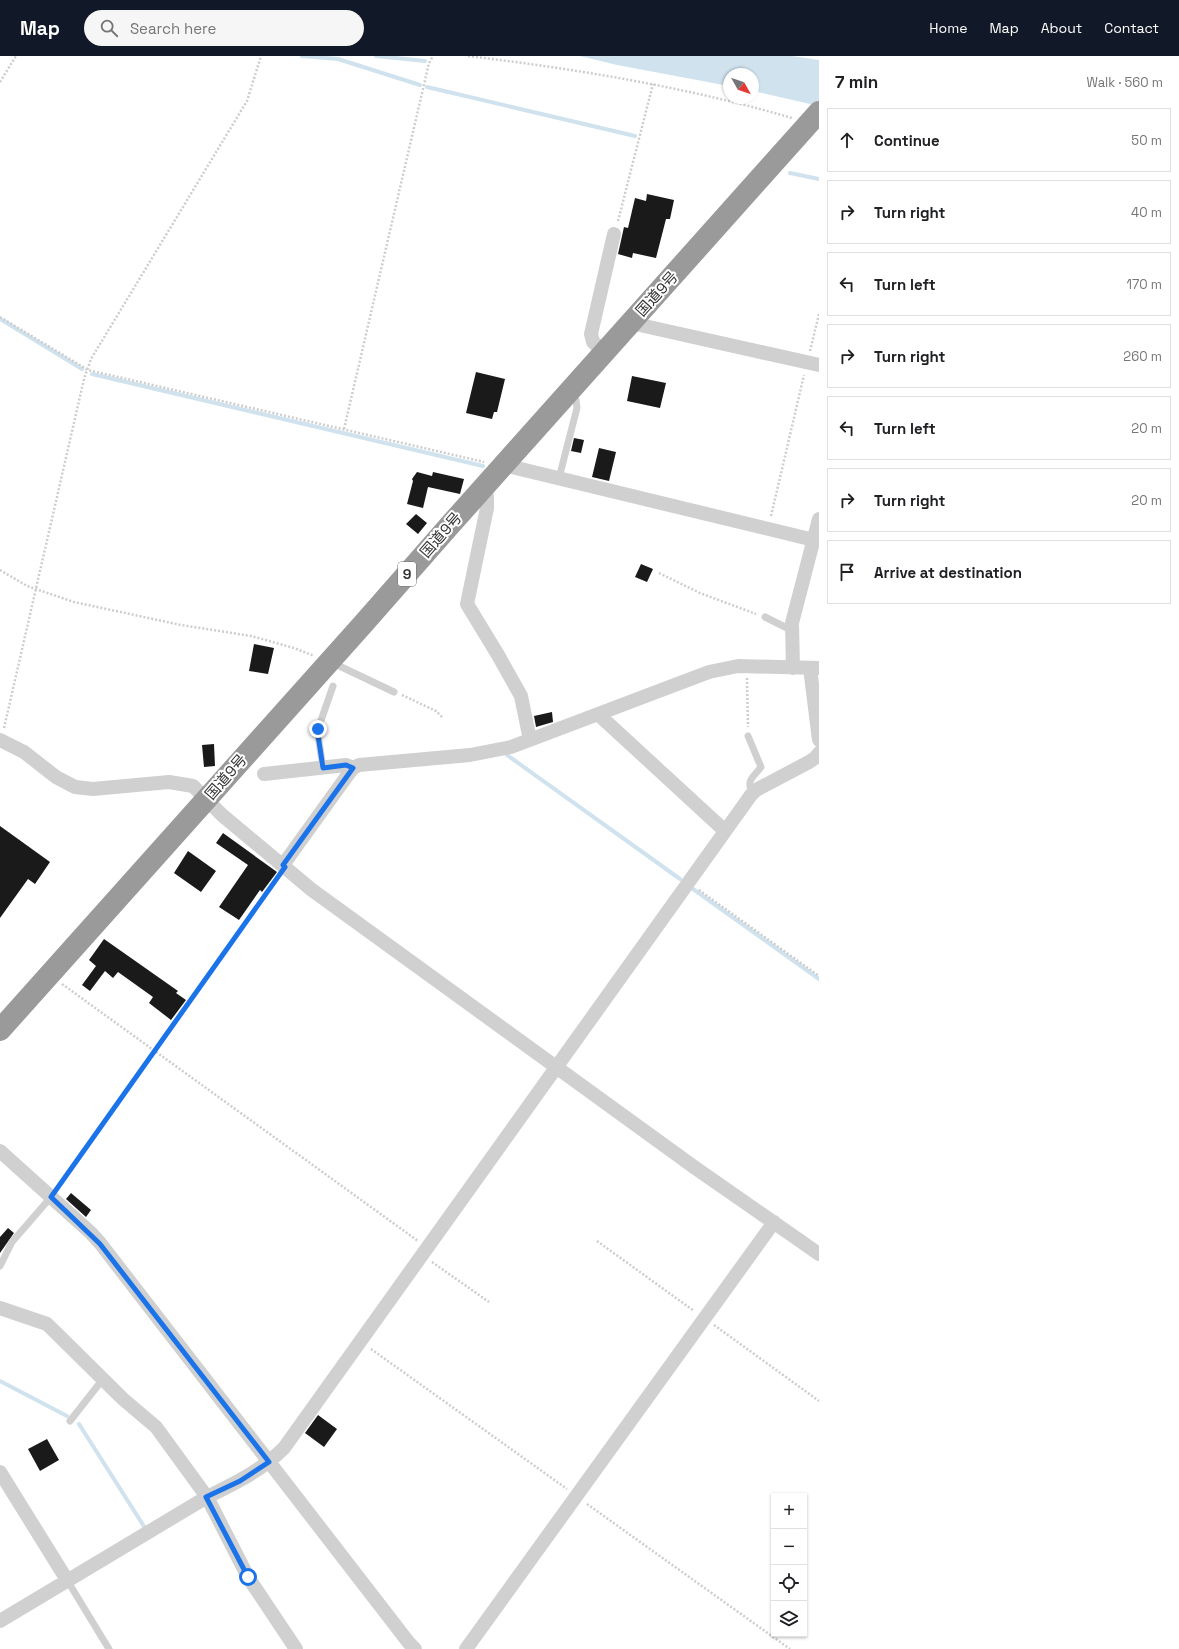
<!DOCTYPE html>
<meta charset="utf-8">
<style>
body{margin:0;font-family:"Space Grotesk","Noto Sans JP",sans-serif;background:#f6f6f6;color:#202124}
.controls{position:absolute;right:12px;bottom:12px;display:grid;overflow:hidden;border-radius:0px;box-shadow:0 1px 3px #0004}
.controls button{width:36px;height:36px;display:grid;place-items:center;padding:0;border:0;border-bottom:1px solid #e0e0e0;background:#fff;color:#202124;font:20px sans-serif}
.compass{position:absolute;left:723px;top:12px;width:36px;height:36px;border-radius:50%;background:#fff;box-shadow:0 1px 3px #0004;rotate:130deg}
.stop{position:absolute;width:12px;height:12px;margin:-9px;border:3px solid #1a73e8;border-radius:50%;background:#fff}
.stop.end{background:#1a73e8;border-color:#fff;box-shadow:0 1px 4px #0008}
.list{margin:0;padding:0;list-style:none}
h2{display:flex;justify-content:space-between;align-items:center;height:52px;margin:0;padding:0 16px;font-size:17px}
h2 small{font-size:13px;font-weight:400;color:#757577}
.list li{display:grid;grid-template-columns:26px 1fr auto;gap:12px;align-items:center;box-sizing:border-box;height:64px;margin:0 8px 8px;padding:0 8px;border:1px solid #e0e0e0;border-radius:0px}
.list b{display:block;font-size:15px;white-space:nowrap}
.list em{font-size:13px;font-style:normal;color:#757577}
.icon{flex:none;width:22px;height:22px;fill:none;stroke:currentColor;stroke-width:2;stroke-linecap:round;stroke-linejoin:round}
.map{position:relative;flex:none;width:819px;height:1593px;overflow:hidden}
header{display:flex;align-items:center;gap:24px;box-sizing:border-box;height:56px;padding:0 20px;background:#111827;color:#fff}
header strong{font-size:19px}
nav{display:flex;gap:22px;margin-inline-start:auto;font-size:14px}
.search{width:280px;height:36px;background:#f6f6f6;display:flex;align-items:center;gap:10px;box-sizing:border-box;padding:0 14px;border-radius:22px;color:#757577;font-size:15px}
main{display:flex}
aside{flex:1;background:#fff}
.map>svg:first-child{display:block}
</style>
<header>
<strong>Map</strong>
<div class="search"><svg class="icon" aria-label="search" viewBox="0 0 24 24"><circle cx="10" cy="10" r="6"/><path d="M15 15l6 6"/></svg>Search here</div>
<nav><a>Home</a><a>Map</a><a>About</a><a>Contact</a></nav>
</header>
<main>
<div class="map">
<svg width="819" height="1593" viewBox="0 0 819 1593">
<rect width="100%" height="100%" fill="#fff"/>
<path fill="#cfe2ee" d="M580 0H792L819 4V50L753 35V18H729V30L617 9Z"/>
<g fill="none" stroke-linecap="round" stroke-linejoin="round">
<path stroke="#cfe2ee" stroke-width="4" d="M302 0 338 3 420 29
M376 0 425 5
M427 31 635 80
M790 117 819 123
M0 263 82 313
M92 318 483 410
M507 699 680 823
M693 833 819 923
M0 1325 67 1360
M79 1368 145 1472"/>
</g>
<path fill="#1a1a1a" d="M647 138 674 144 670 163H666L656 202 633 197 632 202 618 198 624 171 628 172 635 142 646 145Z
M476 316 505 323 497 356H494L492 363 466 357Z
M632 320 666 327 660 352 627 345Z
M574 382 584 384 581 397 571 395Z
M599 392 616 396 609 425 592 421Z
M417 416 432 420 433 416 464 423 460 438 428 431 423 452 407 448 413 425 412 423Z
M416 458 427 467 418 478 406 468Z
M641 508 653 513 647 526 635 521Z
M254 588 274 592 268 618 249 615Z
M552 656 553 666 536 671 534 660Z
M214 688 215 710 204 711 202 689Z
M0 770 50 806 35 828 28 823 0 862Z
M223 777 277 816 262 836 260 834 239 864 219 851 248 809 216 787Z
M188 795 216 815 201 836 174 817Z
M104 883 178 935 176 937 186 944 171 964 149 947 153 941 118 916 113 922 105 915 90 935 82 929 96 910 89 904Z
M71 1137 91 1154 86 1161 66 1143Z
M8 1172 14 1177 0 1197V1181Z
M318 1359 337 1373 324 1391 305 1377Z
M47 1383 59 1404 40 1415 28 1393Z"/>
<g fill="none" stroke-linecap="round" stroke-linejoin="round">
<path stroke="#cdcdcd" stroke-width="2.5" stroke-dasharray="2 2" stroke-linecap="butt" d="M468 0C577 13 686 31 792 62
M0 26 16 0
M618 165 653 28
M0 261 88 314 484 406
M810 295 819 258
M344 373 429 7 433 0
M771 460 804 319
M0 514 27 530 74 546 181 569 251 580 294 592 314 600
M659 517 700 537 756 558
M747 622 748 671
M402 639 436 655 442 661
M4 672 84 323 91 303 247 45 261 0
M699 834 819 920
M62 928 418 1185
M59 1131 278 821
M597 1185 694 1255
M432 1206 489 1246
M714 1269 819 1345
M371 1293 567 1433
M587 1448 790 1593"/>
<path stroke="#d0d0d0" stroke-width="7" d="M559 422 577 352 576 344 570 338
M765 561 791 574
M333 607 394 636
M748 680 761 711C754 721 745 724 753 737
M323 712 318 679V673L333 630
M0 1210 12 1186 51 1141
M70 1365 103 1323
M67 1524 109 1593"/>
<path stroke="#d0d0d0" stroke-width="14" d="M631 267 819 309
M605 296 593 286 591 278 614 178
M504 409 814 484
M481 434 487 440V452L467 548 498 599 521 640 530 684
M793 612 792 567 819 463
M810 612 819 684
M599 659 724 774
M0 684 24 696 56 721 75 731 93 733 169 726 193 730 222 759 312 834 694 1111 819 1198
M264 718 346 709 353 712
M283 809 347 720 353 712 359 709 470 699 511 691 709 616 738 610 819 612
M0 1095 91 1177 100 1187 409 1587 415 1593
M0 1252 47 1268 123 1343 156 1371 207 1441 248 1521 296 1593
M0 1416 67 1524
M0 1565 207 1441C235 1427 261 1415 284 1392L751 739 756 734 809 706 815 702 819 697
M466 1593 774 1166"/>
<path stroke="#9a9a9a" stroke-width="22" d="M0 974 364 567 450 469 819 56"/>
</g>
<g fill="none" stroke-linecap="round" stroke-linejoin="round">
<path stroke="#1a73e8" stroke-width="5" d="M248 1521 206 1441 240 1425 269 1406 100 1188 51 1141 285 811 283 809 353 712 346 709 323 712 318 679V673"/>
</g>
<g text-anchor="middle" stroke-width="4" stroke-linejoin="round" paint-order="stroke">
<rect fill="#fff" stroke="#707070" stroke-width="1" x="398" y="506" width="18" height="24" rx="3"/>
<g font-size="14" font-weight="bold" fill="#333">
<text x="407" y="523">9</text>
</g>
<g font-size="15" fill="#333" stroke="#fff">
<text transform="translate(657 238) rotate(-48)" y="5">国道9号</text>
<text transform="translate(441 479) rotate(-49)" y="5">国道9号</text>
<text transform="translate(226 721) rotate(-49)" y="5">国道9号</text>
</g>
</g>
</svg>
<div class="controls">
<button>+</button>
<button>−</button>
<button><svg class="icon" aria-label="locate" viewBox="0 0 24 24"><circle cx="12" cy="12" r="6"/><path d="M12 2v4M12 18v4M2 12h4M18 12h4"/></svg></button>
<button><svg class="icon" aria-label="layers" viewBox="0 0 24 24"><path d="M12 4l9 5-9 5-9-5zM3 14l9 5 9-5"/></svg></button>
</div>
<svg class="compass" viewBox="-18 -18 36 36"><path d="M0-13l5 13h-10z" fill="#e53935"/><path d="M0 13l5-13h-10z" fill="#757577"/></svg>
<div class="stop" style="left:248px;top:1521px"></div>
<div class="stop end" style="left:318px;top:673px"></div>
</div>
<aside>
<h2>7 min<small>Walk · 560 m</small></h2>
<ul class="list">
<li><svg class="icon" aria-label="ahead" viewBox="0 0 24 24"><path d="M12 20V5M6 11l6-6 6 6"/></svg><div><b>Continue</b></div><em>50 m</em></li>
<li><svg class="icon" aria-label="right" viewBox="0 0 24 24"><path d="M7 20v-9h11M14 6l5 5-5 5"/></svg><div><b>Turn right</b></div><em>40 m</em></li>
<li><svg class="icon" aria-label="left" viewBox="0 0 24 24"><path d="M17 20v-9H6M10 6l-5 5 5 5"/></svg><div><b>Turn left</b></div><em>170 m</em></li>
<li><svg class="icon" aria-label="right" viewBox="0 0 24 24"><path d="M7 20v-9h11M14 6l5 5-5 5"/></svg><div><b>Turn right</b></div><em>260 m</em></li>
<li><svg class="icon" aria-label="left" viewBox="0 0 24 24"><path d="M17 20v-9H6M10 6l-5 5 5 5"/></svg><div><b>Turn left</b></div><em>20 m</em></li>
<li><svg class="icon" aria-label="right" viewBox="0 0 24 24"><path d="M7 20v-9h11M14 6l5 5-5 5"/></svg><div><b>Turn right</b></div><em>20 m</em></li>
<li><svg class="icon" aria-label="arrive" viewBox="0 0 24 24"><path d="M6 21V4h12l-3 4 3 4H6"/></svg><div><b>Arrive at destination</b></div></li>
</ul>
</aside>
</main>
